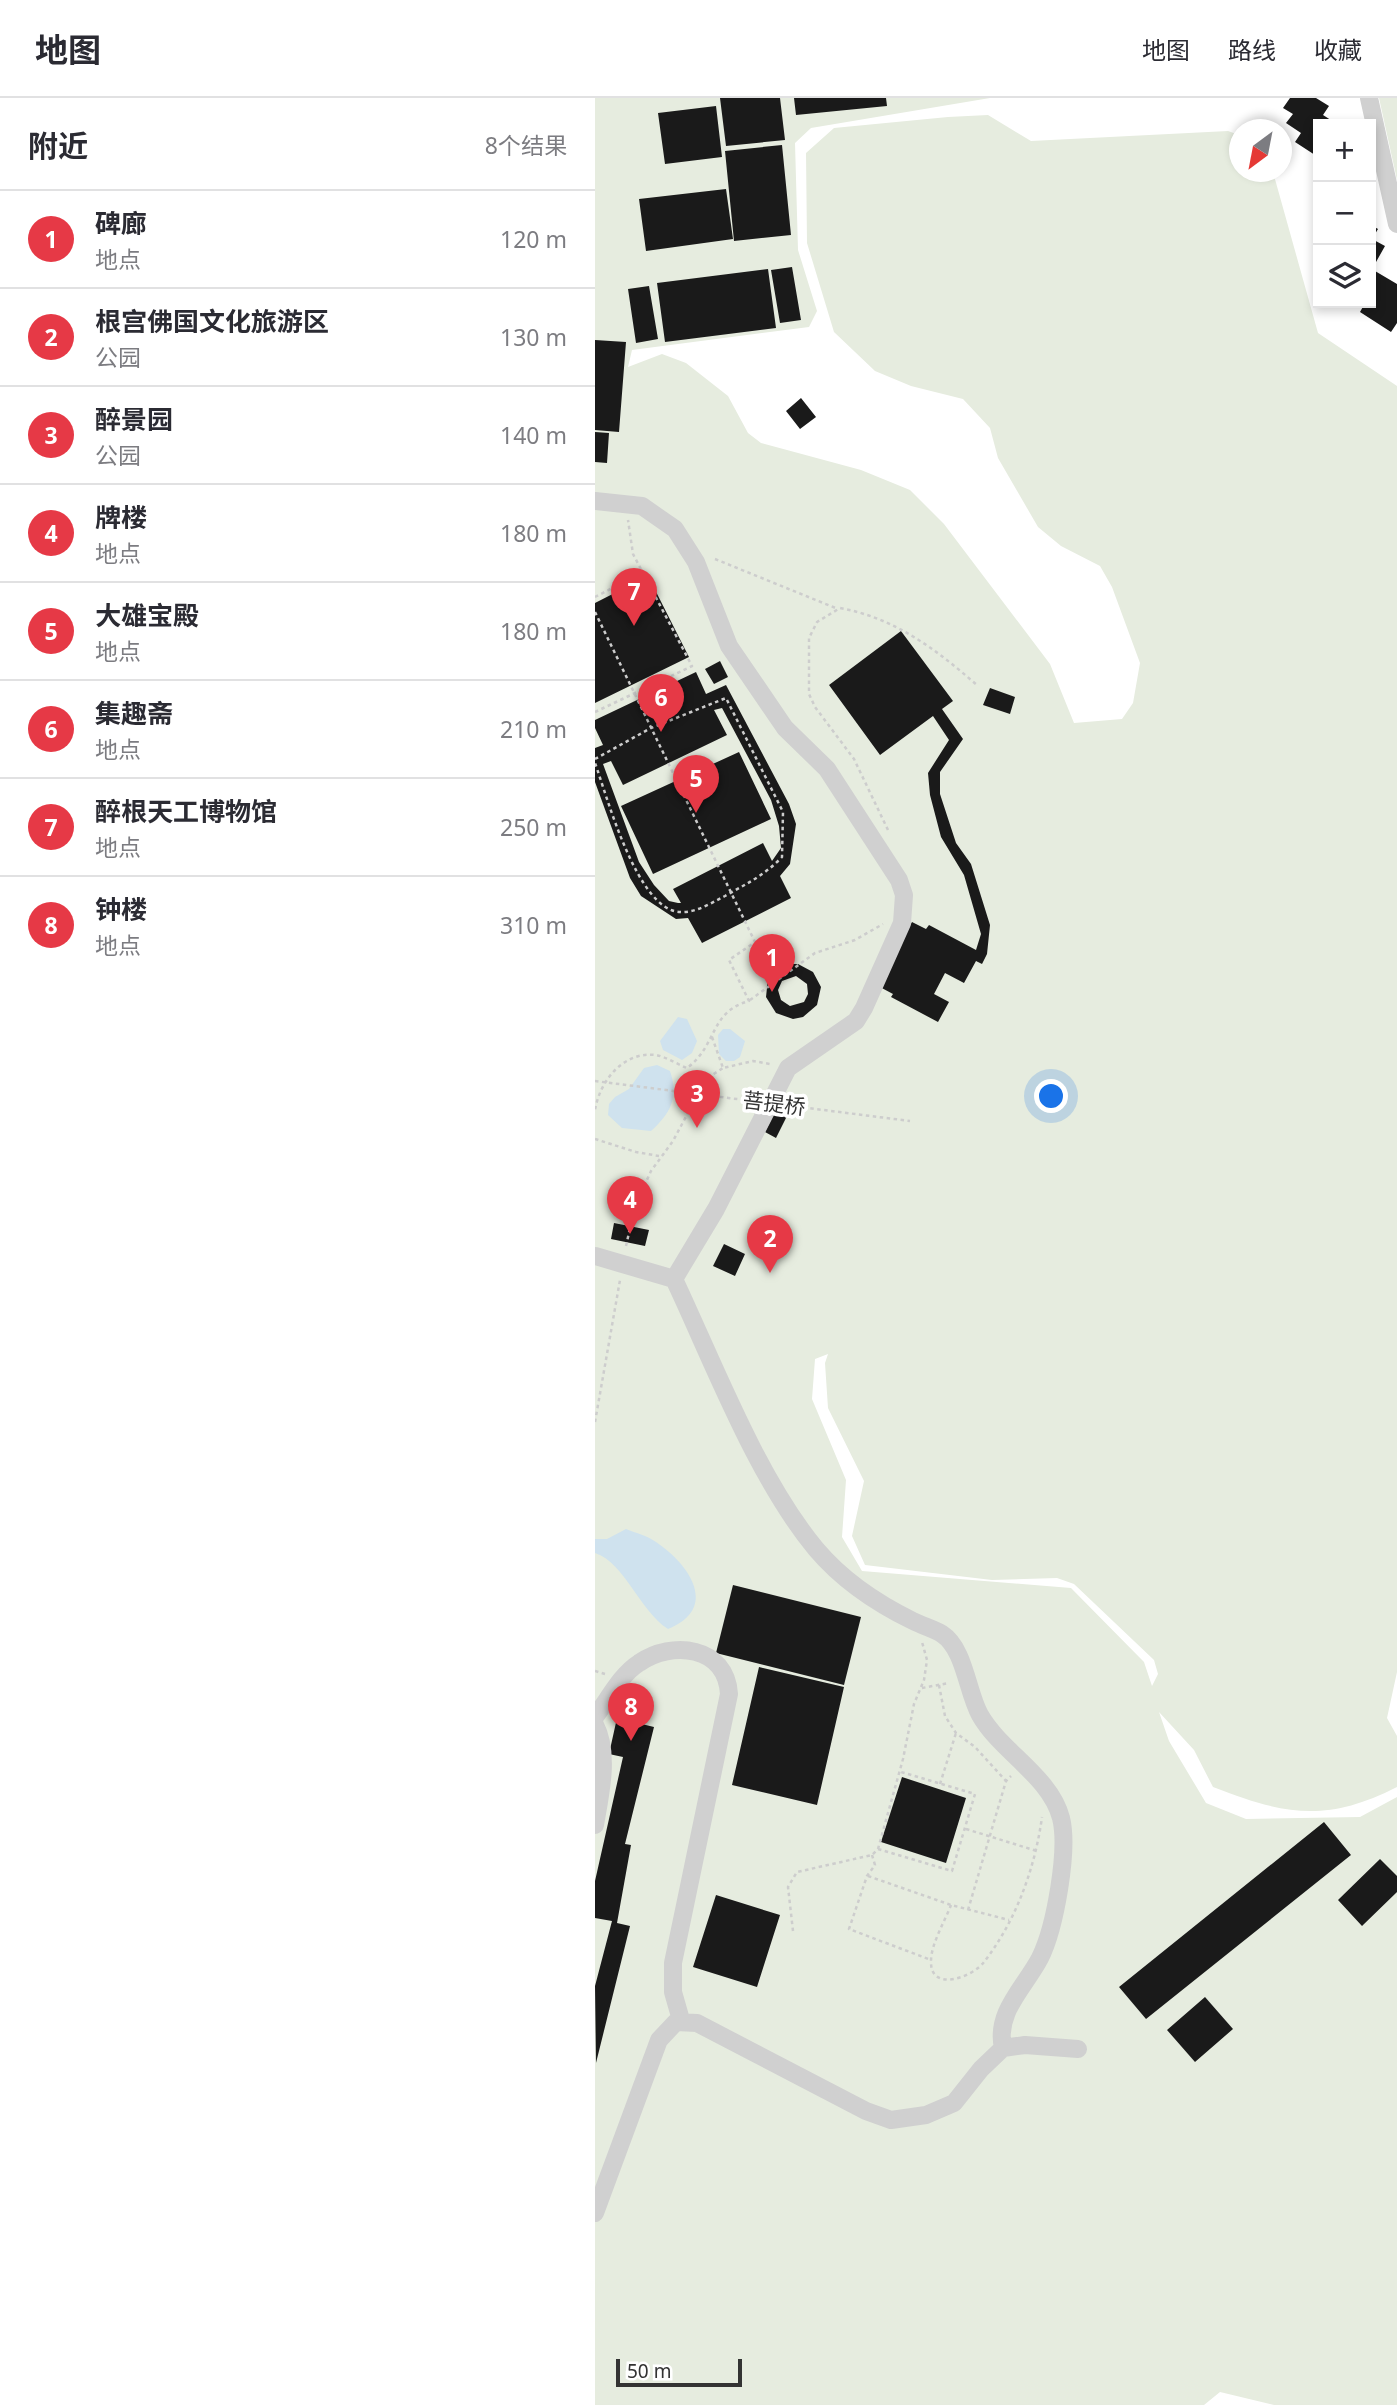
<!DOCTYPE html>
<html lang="zh">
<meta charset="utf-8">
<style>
body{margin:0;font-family:"Noto Sans","Noto Sans SC",sans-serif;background:#f7f7f7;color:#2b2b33}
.controls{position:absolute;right:21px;top:21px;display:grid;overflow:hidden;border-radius:0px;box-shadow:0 4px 10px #0003}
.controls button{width:63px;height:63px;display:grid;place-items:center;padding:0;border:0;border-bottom:2px solid #e1e1e2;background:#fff;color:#2b2b33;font:35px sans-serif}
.compass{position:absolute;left:634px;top:21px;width:63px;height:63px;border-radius:50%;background:#fff;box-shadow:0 4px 10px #0003;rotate:212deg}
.scale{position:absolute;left:21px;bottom:18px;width:126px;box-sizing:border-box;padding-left:7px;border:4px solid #333;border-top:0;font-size:19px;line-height:24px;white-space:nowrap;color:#333;-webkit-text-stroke:5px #fff;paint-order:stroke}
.you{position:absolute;left:457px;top:999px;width:24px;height:24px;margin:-18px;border:5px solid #fff;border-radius:50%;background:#1a73e8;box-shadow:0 0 0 10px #1a73e833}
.badge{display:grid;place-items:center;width:46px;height:46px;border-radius:50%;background:#e63946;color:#fff;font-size:23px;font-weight:700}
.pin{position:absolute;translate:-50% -58px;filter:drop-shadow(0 2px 4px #0008)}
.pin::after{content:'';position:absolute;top:37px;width:24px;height:21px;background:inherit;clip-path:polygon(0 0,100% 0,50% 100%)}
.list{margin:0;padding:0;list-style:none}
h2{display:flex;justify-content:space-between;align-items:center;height:91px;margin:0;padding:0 28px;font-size:30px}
h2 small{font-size:23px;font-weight:400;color:#7c7c81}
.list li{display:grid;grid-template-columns:46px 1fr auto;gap:21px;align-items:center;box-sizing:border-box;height:98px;padding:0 28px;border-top:2px solid #e1e1e2}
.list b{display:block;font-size:26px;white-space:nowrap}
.list p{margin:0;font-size:23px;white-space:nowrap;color:#7c7c81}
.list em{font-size:23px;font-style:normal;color:#7c7c81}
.icon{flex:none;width:38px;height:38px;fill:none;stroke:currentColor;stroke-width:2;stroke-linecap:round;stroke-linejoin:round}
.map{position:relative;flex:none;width:802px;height:2307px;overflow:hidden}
header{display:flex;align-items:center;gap:42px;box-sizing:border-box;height:98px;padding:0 35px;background:#fff;border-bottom:2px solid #e1e1e2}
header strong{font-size:33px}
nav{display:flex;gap:38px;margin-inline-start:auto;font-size:24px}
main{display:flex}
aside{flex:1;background:#fff}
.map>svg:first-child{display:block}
</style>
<header>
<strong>地图</strong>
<nav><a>地图</a><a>路线</a><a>收藏</a></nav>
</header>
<main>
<aside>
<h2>附近<small>8个结果</small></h2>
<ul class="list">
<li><span class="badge">1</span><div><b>碑廊</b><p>地点</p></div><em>120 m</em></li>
<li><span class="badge">2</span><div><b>根宫佛国文化旅游区</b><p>公园</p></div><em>130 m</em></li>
<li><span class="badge">3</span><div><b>醉景园</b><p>公园</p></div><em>140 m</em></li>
<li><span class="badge">4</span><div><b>牌楼</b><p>地点</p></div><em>180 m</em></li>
<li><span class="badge">5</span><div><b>大雄宝殿</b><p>地点</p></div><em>180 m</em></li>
<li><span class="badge">6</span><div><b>集趣斋</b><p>地点</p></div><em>210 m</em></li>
<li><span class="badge">7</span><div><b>醉根天工博物馆</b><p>地点</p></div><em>250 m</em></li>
<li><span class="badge">8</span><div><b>钟楼</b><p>地点</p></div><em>310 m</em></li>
</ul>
</aside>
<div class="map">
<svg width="802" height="2307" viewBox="0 0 802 2307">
<rect width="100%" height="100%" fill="#fff"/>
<path fill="#e6ecdf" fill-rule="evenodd" d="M0 0H395L216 30 200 45 203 152 222 213 214 229 37 252 33 269 67 256 91 265 133 298 153 335 166 345 266 372 315 392 349 426 455 566 479 625 527 621 538 605 545 565 517 489 505 468 466 448 443 429 403 360 395 330 368 301 316 288 280 273 239 234 212 145 211 55 239 30 353 19 393 17 436 43 633 33 644 37 645 74H678L723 235 802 288V1574L792 1620 802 1638V1689C731 1725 690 1717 618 1689L599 1652 564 1614 574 1643 611 1705 651 1721 765 1719 802 1699V2307H679L625 2294 609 2307H0ZM233 1256 230 1265 233 1310 269 1383 257 1438 270 1467 397 1482 462 1480 479 1486 559 1562 563 1576 557 1588 549 1564 476 1490 267 1473 247 1439 251 1382 217 1301 220 1261Z
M784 0H802V82Z"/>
<path fill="#cfe2ee" d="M83 919 92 921 102 943 97 955 87 962 68 952 65 943Z
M128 931H135L150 943 145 959 139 963H131L124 956 123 937Z
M62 967 75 973C84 999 76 1015 56 1033L27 1030 13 1017 14 1006 20 999 34 991 49 970Z
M31 1431C41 1435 53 1438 61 1444 94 1466 125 1510 73 1531 44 1512 30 1465 0 1455V1441H12Z"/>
<path fill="#1a1a1a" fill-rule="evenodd" d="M125 0H185L190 42 131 48Z
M199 0H291L292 8 201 17Z
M695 0H721L734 8 728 17 742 26H723V51L720 57 700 44 706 35 691 25 698 16 688 10Z
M121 8 127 59 70 66 63 15Z
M187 47 196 137 139 143 130 53Z
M131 91 138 141 51 153 44 101Z
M776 127 783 131 777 141 790 148 776 173Z
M197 169 206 222 185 225 176 172Z
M173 171 181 230 70 244 62 185Z
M780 173 802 186V225L796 234 765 214 770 205H776V180Z
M54 188 63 241 41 245 33 191Z
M0 242 31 244 24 334 0 332Z
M206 300 221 319 205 331 191 313Z
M0 334 14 335 12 365 0 364Z
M53 478 94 559 0 605V505Z
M306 533 358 603 347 611 368 641 345 674V696L361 745 376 766 395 827 392 856 387 866 381 863 369 885 350 875 339 896 354 904 343 924 296 899 298 896 283 888 317 824 331 831 334 827 381 852 386 836 369 777 346 739 335 697 333 675 354 642 338 618 285 657 234 587Z
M125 563 133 579 119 586 110 571Z
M101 574 111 596 131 587 194 706 201 726 195 766 185 778 196 800 107 845 93 820 81 821 46 798 35 780 0 684V650L8 647 0 630V622ZM127 610 176 702 184 728 186 750 177 763 168 745 78 791 86 805H83L74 803 59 787 44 764 8 666 16 663 28 687 132 637 119 612Z
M395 590 420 599 415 616 388 607Z
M144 654 176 721 58 776 26 708Z
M194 866H203L218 874 226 889 222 907 208 919 198 921 181 915 171 899 173 881 185 869ZM201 878 212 886 213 896 209 904 195 908 186 902 183 892 187 883Z
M181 1011 193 1016 181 1040 170 1034Z
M19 1125 54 1132 50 1148 16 1141Z
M129 1146 150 1156 140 1178 118 1168Z
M138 1487 266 1519 249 1587 121 1555Z
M164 1569 249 1589 222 1707 137 1687Z
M22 1620 59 1629 30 1746 36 1747 22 1825 35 1828 1 1965 0 1888 17 1823 0 1820V1783L28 1659 14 1656Z
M307 1679 371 1700 351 1765 286 1744Z
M729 1724 756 1757 551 1921 524 1889Z
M785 1761 802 1778V1794L767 1828 743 1802Z
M121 1797 185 1817 162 1889 98 1869Z
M610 1899 638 1931 600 1964 572 1932Z"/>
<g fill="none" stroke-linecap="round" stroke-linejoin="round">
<path stroke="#cdcdcd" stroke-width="2.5" stroke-dasharray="3.5 3.5" stroke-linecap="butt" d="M120 461 243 511
M0 499 48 474
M0 514 160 844 134 862 154 903C114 914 123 947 92 970 82 966 71 959 61 957 29 953 5 982 0 1012
M0 614 97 568 38 456 33 422
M0 661 56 630 131 600 188 714 187 759C170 777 151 786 130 798 116 805 101 815 85 814 42 812 12 698 0 665
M293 732 259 661 220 609 214 596V540L222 524 245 510C300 520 342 552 383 588
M155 902 220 855 260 842 288 826
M117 939 128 970 158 963 175 966
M0 1041 41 1054 64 1058
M31 1148 40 1108 56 1073 78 1043 111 981 128 970
M0 1324 25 1182
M0 1573 10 1576
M344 1587 350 1618 361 1635 380 1649 411 1683
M327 1590 354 1585
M345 1686 361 1635
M371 1731 442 1753
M283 1751 357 1773 380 1696 306 1674
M277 1757 280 1767 272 1778 254 1831 336 1862
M273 1778 356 1807 414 1822
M356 1807C350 1823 336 1846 336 1863 335 1895 378 1879 389 1864 421 1823 440 1770 447 1719
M373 1812 411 1683 416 1678
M198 1833 193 1789 202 1774 277 1757 283 1751 308 1661 319 1606 329 1582 332 1562 327 1544"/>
<path stroke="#d0d0d0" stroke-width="18" d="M774 0 802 126
M0 403 47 408 80 431 101 464 134 548 190 630 232 671 304 782 309 797 307 825 269 910 261 923 193 970 121 1111 79 1181
M0 1158 79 1181
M79 1181C119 1266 162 1380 221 1451 248 1483 281 1505 318 1523 328 1528 339 1531 347 1536 370 1551 372 1594 385 1617 406 1654 455 1678 466 1720 474 1752 460 1830 445 1860 430 1889 400 1914 408 1950
M0 1619C13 1602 25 1577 44 1565 77 1542 131 1548 134 1596L78 1865V1894L86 1922
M0 1627C15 1656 5 1697 0 1727
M0 2115 64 1942 81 1924 102 1925 271 2013 296 2022 331 2017 359 2005 386 1971 408 1950 430 1947 483 1951"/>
<path stroke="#cdcdcd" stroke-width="2.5" stroke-dasharray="3.5 3.5" stroke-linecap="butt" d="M0 983 315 1023"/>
</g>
<g text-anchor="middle" stroke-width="7" stroke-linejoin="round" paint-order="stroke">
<g font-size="21" fill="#333" stroke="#fff">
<text transform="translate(179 1006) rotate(7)" y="7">菩提桥</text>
</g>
</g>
</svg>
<div class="controls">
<button>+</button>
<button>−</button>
<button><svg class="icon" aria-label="layers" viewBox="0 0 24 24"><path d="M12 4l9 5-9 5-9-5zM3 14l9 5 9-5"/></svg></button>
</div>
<svg class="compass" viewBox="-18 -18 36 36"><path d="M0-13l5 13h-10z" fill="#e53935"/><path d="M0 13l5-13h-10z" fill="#7c7c81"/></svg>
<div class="scale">50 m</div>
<div class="you"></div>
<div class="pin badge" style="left:177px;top:894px">1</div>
<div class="pin badge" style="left:175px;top:1175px">2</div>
<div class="pin badge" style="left:102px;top:1030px">3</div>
<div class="pin badge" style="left:35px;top:1136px">4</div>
<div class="pin badge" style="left:101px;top:715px">5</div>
<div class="pin badge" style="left:66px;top:634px">6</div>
<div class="pin badge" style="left:39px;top:528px">7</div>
<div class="pin badge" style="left:36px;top:1643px">8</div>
</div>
</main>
